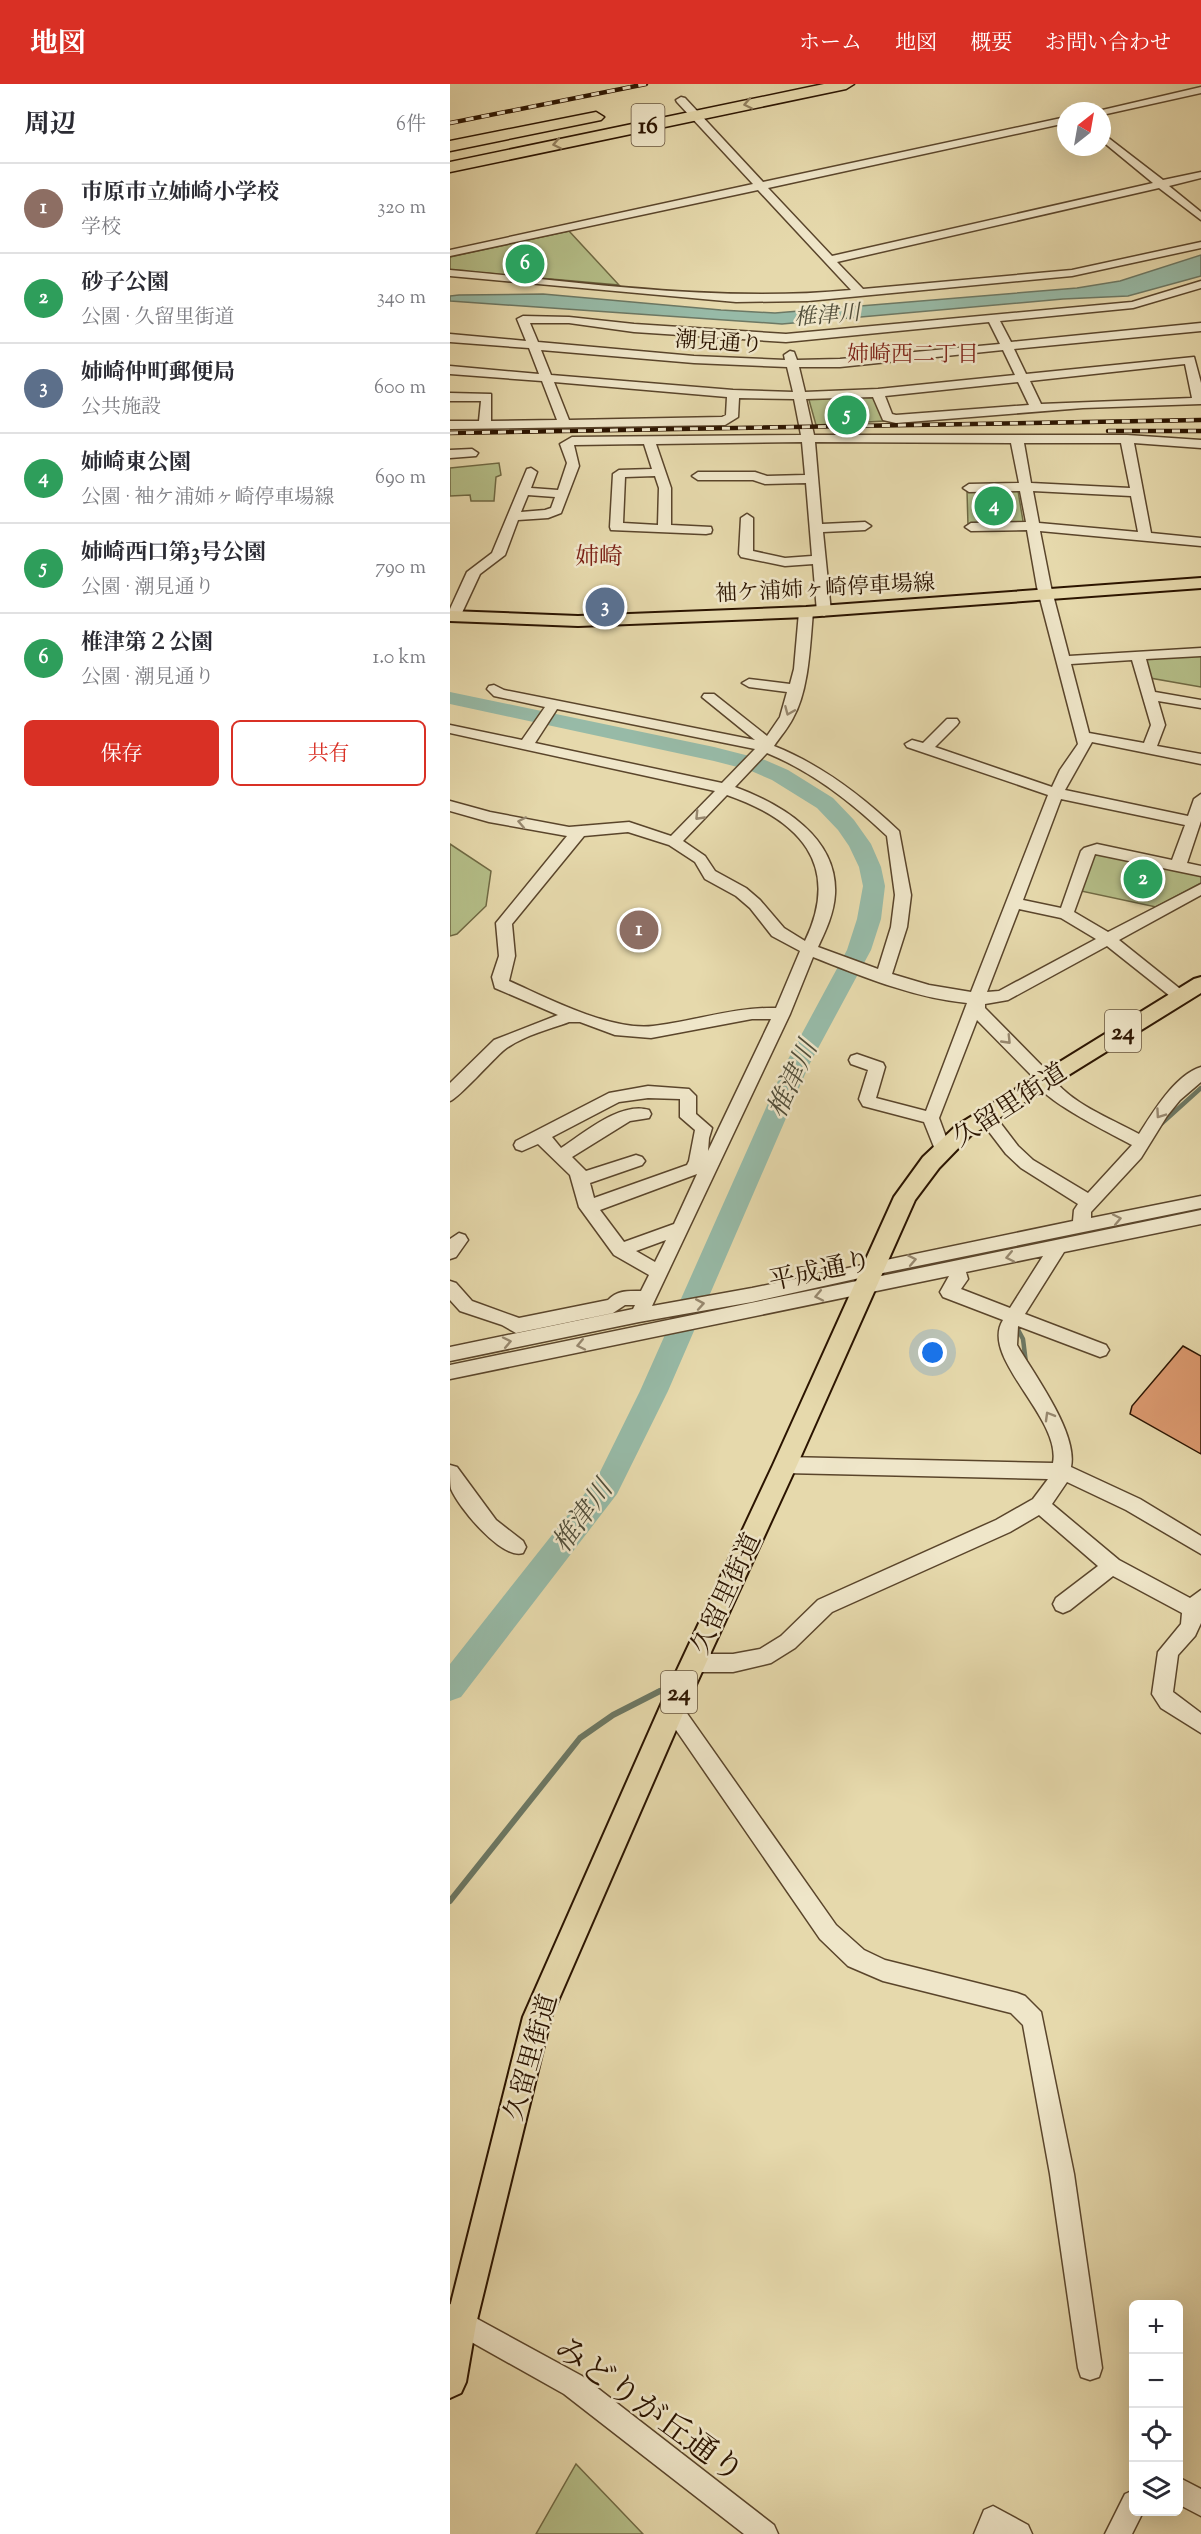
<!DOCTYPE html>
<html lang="ja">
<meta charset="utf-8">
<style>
body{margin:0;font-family:"Sorts Mill Goudy","Noto Serif JP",serif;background:#f2f2f3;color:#2b2b33}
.controls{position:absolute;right:18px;bottom:18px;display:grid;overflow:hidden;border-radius:9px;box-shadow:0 6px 24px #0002}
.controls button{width:54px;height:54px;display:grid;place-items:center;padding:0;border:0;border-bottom:2px solid #e1e1e2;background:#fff;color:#2b2b33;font:30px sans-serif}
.compass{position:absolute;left:607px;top:18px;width:54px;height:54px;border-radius:50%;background:#fff;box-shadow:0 6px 24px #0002;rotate:31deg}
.you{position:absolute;left:483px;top:1269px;width:21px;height:21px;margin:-15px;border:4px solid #fff;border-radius:50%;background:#1a73e8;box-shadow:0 0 0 9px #1a73e833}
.badge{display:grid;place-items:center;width:39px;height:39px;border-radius:50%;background:#d93025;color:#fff;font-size:20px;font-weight:700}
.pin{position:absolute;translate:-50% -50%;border:3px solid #fff;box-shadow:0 2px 6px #0006}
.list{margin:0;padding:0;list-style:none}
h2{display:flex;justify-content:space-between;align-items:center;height:78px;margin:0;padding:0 24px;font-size:26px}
h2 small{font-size:20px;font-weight:400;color:#7c7c81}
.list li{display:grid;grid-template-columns:39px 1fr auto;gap:18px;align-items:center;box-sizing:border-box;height:90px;padding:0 24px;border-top:2px solid #e1e1e2}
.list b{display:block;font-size:22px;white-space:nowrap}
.list p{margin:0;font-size:20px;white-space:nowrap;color:#7c7c81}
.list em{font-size:20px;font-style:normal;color:#7c7c81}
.actions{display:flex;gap:12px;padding:18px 24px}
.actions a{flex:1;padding:14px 0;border:2px solid #d93025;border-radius:9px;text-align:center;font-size:21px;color:#d93025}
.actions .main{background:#d93025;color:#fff}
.icon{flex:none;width:33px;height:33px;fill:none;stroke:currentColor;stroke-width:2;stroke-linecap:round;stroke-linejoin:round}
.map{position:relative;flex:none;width:751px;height:2450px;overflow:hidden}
header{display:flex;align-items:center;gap:36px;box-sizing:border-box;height:84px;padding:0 30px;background:#d93025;color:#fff}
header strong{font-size:28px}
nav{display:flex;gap:33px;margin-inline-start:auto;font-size:21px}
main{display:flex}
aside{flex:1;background:#fff}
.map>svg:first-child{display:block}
</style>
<header>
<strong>地図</strong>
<nav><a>ホーム</a><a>地図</a><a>概要</a><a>お問い合わせ</a></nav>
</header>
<main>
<aside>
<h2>周辺<small>6件</small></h2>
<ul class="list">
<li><span class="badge" style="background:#8d6e63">1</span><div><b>市原市立姉崎小学校</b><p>学校</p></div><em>320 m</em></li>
<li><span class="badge" style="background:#2e9e5b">2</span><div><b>砂子公園</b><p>公園 · 久留里街道</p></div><em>340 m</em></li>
<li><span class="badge" style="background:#5c6f8a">3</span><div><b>姉崎仲町郵便局</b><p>公共施設</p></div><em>600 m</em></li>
<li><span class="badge" style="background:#2e9e5b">4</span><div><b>姉崎東公園</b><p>公園 · 袖ケ浦姉ヶ崎停車場線</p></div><em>690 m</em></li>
<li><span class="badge" style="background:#2e9e5b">5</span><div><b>姉崎西口第3号公園</b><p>公園 · 潮見通り</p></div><em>790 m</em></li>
<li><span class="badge" style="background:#2e9e5b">6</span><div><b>椎津第２公園</b><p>公園 · 潮見通り</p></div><em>1.0 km</em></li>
</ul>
<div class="actions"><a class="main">保存</a><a>共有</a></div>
</aside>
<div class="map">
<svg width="751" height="2450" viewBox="0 0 751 2450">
<rect width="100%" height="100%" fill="#e6d9ac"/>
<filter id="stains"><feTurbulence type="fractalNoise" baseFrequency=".00333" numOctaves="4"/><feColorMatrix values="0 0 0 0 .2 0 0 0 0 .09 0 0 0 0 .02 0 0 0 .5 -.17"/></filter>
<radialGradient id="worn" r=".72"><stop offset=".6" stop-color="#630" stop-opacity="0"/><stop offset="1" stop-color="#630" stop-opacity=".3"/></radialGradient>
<path fill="#b5bf89" stroke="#706a44" stroke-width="1.5" d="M119 147 169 201 0 186V173Z
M420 312 424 313 434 337 366 341 359 316 361 314Z
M49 379 51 391 46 393 44 417H21L20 411 0 412V384Z
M517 407H568L573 437 570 439 518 441Z
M751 571V603L700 594 694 576 697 574Z
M0 760 41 787 36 822 7 850 0 852Z
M648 769 751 790V799L706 823 631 807 643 770Z
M126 2380 193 2450H86Z"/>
<path fill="#97baa7" stroke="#6c7864" stroke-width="1.5" d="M751 171V192L678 212 613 215 332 240 0 217V212L9 211 93 210 271 226 325 229 627 204 670 197Z"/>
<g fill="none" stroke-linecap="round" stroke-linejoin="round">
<path stroke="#6c7864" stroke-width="4.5" d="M711 1040 751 1004
M566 1242 573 1255 576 1279
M207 1608 224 1600"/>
<path stroke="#6c7864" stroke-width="6" d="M0 1817 130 1654 163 1631 210 1607"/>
<path fill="#97baa7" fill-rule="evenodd" d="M0 608 264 663 315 676 338 686 383 714 404 736 421 760 431 783 435 802 431 835 421 866 359 981 218 1307 167 1410 11 1613 0 1617V1580L147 1394 190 1307 335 981 397 866 407 835 413 802 409 783 399 762 388 746 367 724 322 696 299 686 264 677 0 620Z"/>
</g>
<path fill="#dc996f" stroke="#2b1400" stroke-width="1.5" d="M733 1262 751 1272V1370L680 1330 682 1322Z"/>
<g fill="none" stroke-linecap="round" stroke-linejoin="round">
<defs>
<path id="minor" d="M751 3V9L652 31V27H648Z
M231 13 235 14 313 98 616 33V39L318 104 382 172 703 99 652 57V49L713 96 751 88V94L719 102 751 128V136L709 104 387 178 413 205 622 186 751 158V164L622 192 358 217 286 218 0 192V186C133 198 268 219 401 206L308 106 0 172V166L303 100 227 18 226 16Z
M751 197V204L683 224 550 237 561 258 751 239V247L564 265 576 290 744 273 751 299V320L633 324 446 339 433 336 423 313 356 315 364 351H677L751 356V364L684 359 701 449 751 454V462L590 447 601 503 619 572 751 564V572L696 575 705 608 751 616V624L708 617 715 641 707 662 751 670V680L642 658 615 706 738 732 744 715 751 710V737L737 779 751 782V792L645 770 624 828 658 848 751 800V811L669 856 739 912 737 916H725L657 862 558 916 535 920V924L601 991C617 1018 660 1034 689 1050 703 1028 725 991 751 983V998L730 1016 717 1032 691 1074 641 1128V1134L751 1112V1124L423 1191 302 1218 189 1238 0 1277V1263L183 1225 185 1221H175L163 1229 66 1249 52 1241 10 1227 0 1216V1197L6 1199 22 1217 69 1234 158 1216C168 1206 177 1207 191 1207L199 1191 164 1171 129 1123 120 1091 88 1060 72 1067 66 1065 64 1061 66 1057 159 1009 198 1002 239 1005 246 1012V1030L262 1044 259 1054 258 1067 321 935H302L201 954 165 951 130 938H119C98 946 72 952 54 966 43 975 8 1015 0 1017V999L44 956 108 931 45 904 42 893 49 872 46 839 117 752 39 738 0 727V717L40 728 119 743 179 738 221 752 265 707 0 649V641L72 656 95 623 44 612 37 605 39 602 44 601 54 606 305 656 252 613 254 610H264L317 652 330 633 337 608 299 603 292 599 299 595 340 600 344 585 349 528 356 524 361 525 363 528C360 561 359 606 343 634 338 644 330 653 324 662 372 681 412 712 449 747L461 811 457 843 442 890 479 901 521 908 598 711 457 663 455 660 462 656 473 659 497 635H507L509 638 507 641 485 663 602 703 610 686 628 660 587 503 577 446 521 447 515 443 521 439 576 438 570 407 519 408 513 404 519 400 569 399 561 359 365 358 372 440 415 438 421 442 415 446 373 448 381 528 374 532 367 528 363 480 335 482 291 473 289 470 291 434 297 430 303 434V467L335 474 362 472 356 399 315 400 303 396H248L242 392 248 388H305L317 392 355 391 352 358 206 360 221 404V441L261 443 262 446 261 449 256 450 161 446 160 443 163 390 169 386 202 385 194 360 124 361 129 382 111 429 98 434 68 436 55 471 30 490 10 533 8 536H0V525L17 488 42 469 77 385 81 384 87 388 81 404 108 406 117 379 110 360 122 353 351 351 344 315 289 314 288 333 275 341 0 345V337H29L31 317H0V309L41 310V337L107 336 92 297 0 290V282L89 290 79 264 0 258V250L76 257 67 235 73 232 119 233 184 240 336 250 682 218ZM539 238 550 260 390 275 347 276 344 268 340 267 334 271 335 276 244 272 88 258 80 239H119L184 248 336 258ZM91 266 244 279 337 283 343 308 283 306 101 291ZM553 266 565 291 428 305 355 308 349 283H390ZM735 280 742 314 591 320 580 297ZM104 298 277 313 276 331 272 333 119 336ZM568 298 579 321 446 331 442 330 435 312ZM574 359H671L680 404 581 399ZM205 392 209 404 208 441 173 439 175 393ZM583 407 681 412 688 448 589 439ZM78 411 105 413 101 424 95 426 71 428ZM682 576 701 641 694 659 639 649 621 580ZM107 625 305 665 272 699 85 659ZM317 669C363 688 401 718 437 752L445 811 441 843 428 885 368 863C376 846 384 829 385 810 388 753 331 720 285 703ZM277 711C349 736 392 780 355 857L334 844 310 816 296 804 265 787 255 772 233 757ZM611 715 735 741 722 776 647 760 634 764 631 767 611 824 573 816ZM178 748 219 761 245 778 255 795 286 812 300 824 322 852 350 867 326 924C284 923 245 937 203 942 160 947 98 914 59 897L65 872 62 840 134 752ZM569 825 611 834 646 855 549 907 537 908ZM363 873C411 892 464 914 517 919L476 1027 426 1014 435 983 433 979 407 970 401 972 399 976 401 980 418 986 409 1015 413 1022 474 1038 486 1068 492 1070 498 1068 500 1064 489 1034 527 936 585 995C585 1013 664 1051 682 1061L638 1109 583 1076 568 1062 542 1028H530L528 1032 530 1036 556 1070 571 1084 628 1120 624 1126 623 1137 302 1204 202 1222 340 930ZM198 1014 230 1015V1033L245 1046 239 1077 237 1081 144 1114 140 1099 192 1081 195 1077 192 1073 186 1071 136 1087 122 1073 180 1037 199 1034 201 1030 199 1026C171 1017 134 1049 111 1064L102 1053 169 1018ZM247 1090 224 1140 174 1158 150 1126ZM216 1156 205 1178 186 1167Z
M22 365 28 369 26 372 0 374V366Z
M751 1126V1140L614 1168 575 1230 656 1261 659 1266 656 1271 650 1273 568 1242 567 1261C585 1292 628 1349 621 1383L690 1415 751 1452V1470L676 1426 617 1398 602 1420 669 1476 740 1514 751 1506V1539L745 1552 728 1571 723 1608 751 1629V1649L711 1624 702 1610 708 1568 731 1540 732 1529 663 1492 620 1526 613 1529 606 1526 603 1520 606 1514 648 1482 589 1431 560 1448 382 1528 345 1564 321 1579 283 1588H243L236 1585 233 1579 236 1573 243 1570H283L310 1565 331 1552 368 1516 546 1436 583 1415 598 1395 335 1389 328 1387 325 1381 328 1375 335 1373 603 1379C612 1334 529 1274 553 1236L493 1213 490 1208 499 1192 0 1295V1281ZM593 1172 560 1224 511 1205 518 1195 516 1188Z
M9 1149 15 1151 18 1156 6 1173 0 1175V1155Z
M0 1381 7 1383 46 1436 73 1457 76 1463 73 1469C52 1476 9 1424 1 1405 0 1399 0 1388 0 1381Z
M222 1615 229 1618 386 1841 414 1866 435 1876 567 1909 575 1912 591 1928 624 2090 652 2284 649 2293 640 2296 631 2293 628 2284 600 2090 573 1941 561 1929 433 1897 398 1882 370 1855 215 1630 212 1624 215 1618Z
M0 2220 132 2292 324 2441 328 2450H294L114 2310 0 2246Z
M728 2393 751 2405V2432L728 2420Z
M684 2406V2428H693L682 2450H655L675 2410Z
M543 2422 578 2441 582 2450H524L534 2426Z"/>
<path id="major" d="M751 494V504L356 533 128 542 0 537V527L128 532 356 523Z
M751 893V909L520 1052 489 1084 465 1116 347 1381 239 1616 101 1933 26 2240 16 2298 11 2309 0 2314V2223L73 1933 213 1616 323 1381 444 1113 473 1073 506 1042 744 895Z"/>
<path id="highway" d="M374 0H404L396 5 0 88V78Z
M146 28 154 33 151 36 0 67V57Z"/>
</defs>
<use href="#minor" stroke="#5a452b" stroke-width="3"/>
<use href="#major" stroke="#2b1400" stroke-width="4"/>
<use href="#highway" stroke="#2b1400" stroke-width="3"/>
<use href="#minor" fill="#efe6c9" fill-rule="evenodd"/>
<use href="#major" fill="#e6d9ac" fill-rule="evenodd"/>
<use href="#highway" fill="#e6d9ac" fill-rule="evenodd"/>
<defs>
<path id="rail" d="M0 39 196 0
M658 347H751
M0 349 751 336"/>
</defs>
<use href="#rail" stroke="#2b1400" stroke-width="4.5"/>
<use href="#rail" stroke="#efe6c9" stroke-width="3" stroke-dasharray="8" stroke-linecap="butt"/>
</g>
<defs><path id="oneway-chevron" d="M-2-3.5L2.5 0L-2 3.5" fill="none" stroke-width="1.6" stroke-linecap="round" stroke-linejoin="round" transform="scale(1.5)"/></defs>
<g stroke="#92805f">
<use href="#oneway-chevron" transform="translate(298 20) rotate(168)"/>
<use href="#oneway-chevron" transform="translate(107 60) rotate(168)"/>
</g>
<g stroke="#97886f">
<use href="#oneway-chevron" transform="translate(339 627) rotate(113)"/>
<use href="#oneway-chevron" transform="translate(249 732) rotate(134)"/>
<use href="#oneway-chevron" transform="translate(72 738) rotate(-169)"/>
<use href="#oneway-chevron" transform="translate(557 956) rotate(46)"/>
<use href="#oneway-chevron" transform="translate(710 1030) rotate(125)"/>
<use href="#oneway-chevron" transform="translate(667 1135) rotate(-12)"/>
<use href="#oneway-chevron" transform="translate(560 1173) rotate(168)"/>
<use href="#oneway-chevron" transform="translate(462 1176) rotate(-11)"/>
<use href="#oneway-chevron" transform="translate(369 1212) rotate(168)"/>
<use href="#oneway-chevron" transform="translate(250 1220) rotate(-10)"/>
<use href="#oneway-chevron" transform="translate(57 1258) rotate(-12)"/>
<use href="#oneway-chevron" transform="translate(131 1261) rotate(168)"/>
<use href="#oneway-chevron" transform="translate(599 1332) rotate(-120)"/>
</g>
<g text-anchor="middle" stroke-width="5" stroke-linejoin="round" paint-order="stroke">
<g font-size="22" font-style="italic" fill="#514e3a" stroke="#efe6c9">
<text transform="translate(377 230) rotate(-5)" y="8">椎津川</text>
</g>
<g font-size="22" fill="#2b1400" stroke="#efe6c9">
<text transform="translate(269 257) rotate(4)" y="8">潮見通り</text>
<text transform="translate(375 503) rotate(-3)" y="8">袖ケ浦姉ヶ崎停車場線</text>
</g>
<g font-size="22" fill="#7a1f14" stroke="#efe6c9">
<text x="463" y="277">姉崎西二丁目</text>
</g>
<g fill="#efe6c9" stroke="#66533c" stroke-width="1.5">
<rect x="181.5" y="20" width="33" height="42" rx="4.5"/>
<rect x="655" y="926" width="36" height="42" rx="4.5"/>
<rect x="211" y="1587" width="36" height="42" rx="4.5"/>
</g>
<g font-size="24" font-weight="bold" fill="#2b1400">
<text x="198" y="49">16</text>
<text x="673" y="955">24</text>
<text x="229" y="1616">24</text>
</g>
<g font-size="24" fill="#7a1f14" stroke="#efe6c9">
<text x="149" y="480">姉崎</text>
</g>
<g font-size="26" fill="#2b1400" stroke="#efe6c9">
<text transform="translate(559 1020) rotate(-33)" y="9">久留里街道</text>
<text transform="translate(370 1186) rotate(-12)" y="9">平成通り</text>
<text transform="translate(275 1509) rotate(-65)" y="9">久留里街道</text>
<text transform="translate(80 1973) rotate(-74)" y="9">久留里街道</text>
</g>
<g font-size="27" font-style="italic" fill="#514e3a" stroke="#efe6c9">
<text transform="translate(342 995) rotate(-65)" y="9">椎津川</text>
<text transform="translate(132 1432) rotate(-54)" y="9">椎津川</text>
</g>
<g font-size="32" fill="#2b1400" stroke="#efe6c9">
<text transform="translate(200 2325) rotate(36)" y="11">みどりが丘通り</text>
</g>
</g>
<rect width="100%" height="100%" filter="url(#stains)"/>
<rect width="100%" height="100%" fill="url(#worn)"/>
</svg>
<div class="controls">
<button>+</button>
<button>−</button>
<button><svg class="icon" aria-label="locate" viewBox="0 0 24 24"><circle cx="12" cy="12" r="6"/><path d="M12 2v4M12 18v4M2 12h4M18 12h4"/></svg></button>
<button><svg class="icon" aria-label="layers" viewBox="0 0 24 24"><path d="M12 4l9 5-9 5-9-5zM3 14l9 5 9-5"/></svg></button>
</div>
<svg class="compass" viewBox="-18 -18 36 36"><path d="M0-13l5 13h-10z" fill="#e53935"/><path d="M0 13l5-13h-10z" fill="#7c7c81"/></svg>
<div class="you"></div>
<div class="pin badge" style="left:189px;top:846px;background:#8d6e63">1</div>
<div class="pin badge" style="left:693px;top:795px;background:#2e9e5b">2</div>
<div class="pin badge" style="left:155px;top:523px;background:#5c6f8a">3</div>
<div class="pin badge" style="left:544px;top:422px;background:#2e9e5b">4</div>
<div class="pin badge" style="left:397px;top:331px;background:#2e9e5b">5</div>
<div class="pin badge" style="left:75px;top:180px;background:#2e9e5b">6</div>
</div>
</main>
